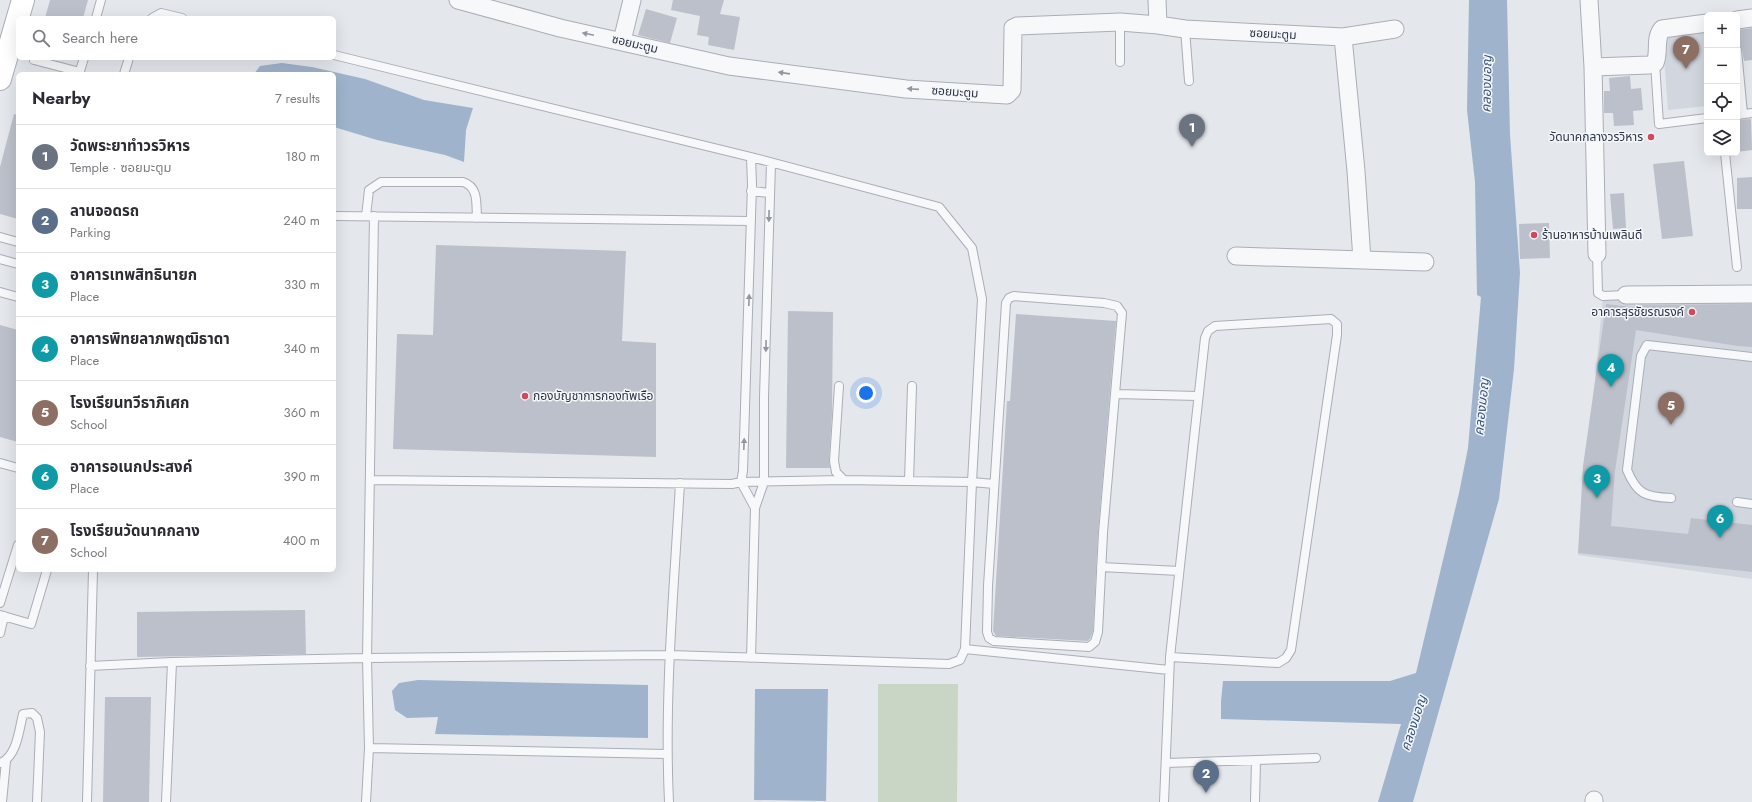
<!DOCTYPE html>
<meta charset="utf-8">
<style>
body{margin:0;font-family:Jost,"Noto Sans Thai",sans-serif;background:#f7f7f7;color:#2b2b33}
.controls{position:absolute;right:12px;top:12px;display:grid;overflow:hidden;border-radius:6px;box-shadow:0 4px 16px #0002}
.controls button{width:36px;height:36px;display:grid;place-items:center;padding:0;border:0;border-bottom:1px solid #e1e1e2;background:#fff;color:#2b2b33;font:20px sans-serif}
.you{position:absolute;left:866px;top:393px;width:14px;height:14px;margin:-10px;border:3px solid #fff;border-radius:50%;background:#1a73e8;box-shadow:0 0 0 6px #1a73e833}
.badge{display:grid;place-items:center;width:26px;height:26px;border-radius:50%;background:#7c3aed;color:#fff;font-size:13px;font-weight:700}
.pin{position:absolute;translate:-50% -33px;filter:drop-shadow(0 1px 2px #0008)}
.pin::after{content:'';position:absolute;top:21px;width:14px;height:12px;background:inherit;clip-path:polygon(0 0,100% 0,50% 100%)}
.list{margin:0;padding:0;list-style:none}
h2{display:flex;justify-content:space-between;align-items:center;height:52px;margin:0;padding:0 16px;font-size:17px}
h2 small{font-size:13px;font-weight:400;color:#7c7c81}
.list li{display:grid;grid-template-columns:26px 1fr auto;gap:12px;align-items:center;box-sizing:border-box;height:64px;padding:0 16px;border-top:1px solid #e1e1e2}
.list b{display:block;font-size:15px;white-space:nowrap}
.list p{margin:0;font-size:13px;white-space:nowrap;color:#7c7c81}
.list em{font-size:13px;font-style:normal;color:#7c7c81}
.icon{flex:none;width:22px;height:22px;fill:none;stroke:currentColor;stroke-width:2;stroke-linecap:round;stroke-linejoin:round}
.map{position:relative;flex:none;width:1752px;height:802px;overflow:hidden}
.search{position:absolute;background:#fff;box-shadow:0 4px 16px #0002;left:16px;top:16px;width:320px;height:44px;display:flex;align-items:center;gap:10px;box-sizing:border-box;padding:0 14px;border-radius:6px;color:#7c7c81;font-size:15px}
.panel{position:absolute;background:#fff;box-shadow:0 4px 16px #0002;left:16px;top:72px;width:320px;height:500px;border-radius:6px}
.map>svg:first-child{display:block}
</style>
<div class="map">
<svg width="1752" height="802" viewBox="0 0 1752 802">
<rect width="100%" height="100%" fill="#e4e7ec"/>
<path fill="#d2d6de" d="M1707 28V106L1668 110 1662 31Z
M1752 294V579L1578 555 1603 297Z"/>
<path fill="#c9d6c5" d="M878 684H958L957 802H878Z"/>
<path fill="#9fb4cc" d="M1469 0H1507L1510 135 1520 273 1514 369 1499 499 1413 802H1378L1401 724 1221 719V701L1223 681H1390L1416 673 1459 493 1468 448 1481 297 1477 295 1475 182 1467 110Z
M282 63 312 67 365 79 424 100 473 108 466 130 464 162 445 155 377 140 334 127V74H254L260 66Z
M418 680 648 685V738L435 734 438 717 407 718 395 710 392 691 399 683Z
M755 689H828L826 801 754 800Z"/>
<path fill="#bbc0ca" d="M50 0H88L83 18H45Z
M673 0H724L720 14 740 17 734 50 708 45 709 37 697 35 700 16 671 10Z
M646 9 677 18 670 43 638 35Z
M1752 28V60L1744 61 1742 49 1738 45 1737 30Z
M1630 76 1631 89 1641 88 1643 110 1633 111 1634 125 1614 126 1613 113H1604V91H1610L1609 78Z
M14 114 18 115V219L0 214V167Z
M1751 119 1752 150 1737 152V120Z
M1684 161 1693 236 1662 239 1653 164Z
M1752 177V209H1737V178Z
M1624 193 1626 228 1613 229 1610 194Z
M1549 223 1550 258 1520 259 1519 224Z
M436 245 626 251 622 341 656 343V457L393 449 397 334 433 335Z
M1606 304 1642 308V305L1752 304V347L1738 346 1636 330 1615 471 1611 526 1688 534 1691 518 1752 525V572L1578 553 1583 466Z
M788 311 833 312 832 413 829 461 830 468H786Z
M1016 314 1116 321 1098 533 1093 631 1090 639 1087 641 996 636 993 631 1007 401H1010Z
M0 325 18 330V442L0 437Z
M305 610 306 654 137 657V612Z
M105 697H151L149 802H103Z"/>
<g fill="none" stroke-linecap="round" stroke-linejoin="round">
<defs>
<path id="lane" d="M96 18 101 0
M152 18 161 13 182 18
M1120 22V62
M1185 29 1189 81
M1737 50 1743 114
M34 60 80 72
M1655 63 1659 124 1707 118
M79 74 84 58
M124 74 129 58
M1737 115 1752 113
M1725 153 1737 267
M751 157 752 185 743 471 741 482 755 508
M751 191 770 193
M334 216 751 221
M366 216 369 190 381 182H463C479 187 476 204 477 218
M0 237 18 242
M1597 254 1598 293 1603 296 1626 295
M0 259 18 264
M0 292 18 297
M1014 296 1104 303 1117 306 1122 313 1103 533 1098 632 1095 642 1089 647 994 641 989 638 987 632 988 586 1006 303 1009 298Z
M839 386 834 461 836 472 844 480 972 482 994 484
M1116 394 1198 396
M0 463 18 468
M370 480 732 484 741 482 844 480
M909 481 912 386
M1671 498C1645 497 1637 494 1627 470L1641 356 1647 345 1752 357
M1737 502 1752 504
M1101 567 1179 571
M0 603 18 545
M0 615 31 624 47 570
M0 633 4 616
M965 649 1169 670
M751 658 755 508 764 482V397L771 163
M90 666 172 662 367 658 670 655 949 664 960 660 965 649 972 482 982 299 972 248 939 207 751 157 334 55
M369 748 667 754
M0 763C17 757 19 730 23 714L32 713 37 718 40 732 37 802
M1166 763 1316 758
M2 802 6 761
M87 802 93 570
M166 802 172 662
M366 802 369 748 367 658 374 216
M669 802C664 696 674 589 680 483
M1164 802 1170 657 1205 338 1208 331 1215 326 1331 319 1337 324V335L1291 650 1286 658 1278 663 1170 657
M1255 802 1256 760"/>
<path id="street" d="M458 0 560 28 729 66 906 89 1007 95 1012 90 1013 31V28L1017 26 1120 22 1158 25 1185 29 1343 37 1395 29
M1157 0 1158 25
M1589 0 1593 67 1649 65 1655 63C1660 52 1654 39 1662 29L1707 23
M1737 20 1752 18
M1343 37 1356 171 1362 260
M622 41 632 0
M1593 67 1597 254
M1236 256 1425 262
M1626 295 1752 294
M1594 800V802"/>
<path id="secondary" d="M0 79 23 0"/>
</defs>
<use href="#lane" stroke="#a9aeb7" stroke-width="10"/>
<use href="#street" stroke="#a9aeb7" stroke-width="19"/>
<use href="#secondary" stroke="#a9aeb7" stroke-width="24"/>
<use href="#lane" stroke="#f7f8fa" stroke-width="8"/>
<use href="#street" stroke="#f7f8fa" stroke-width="17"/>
<use href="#secondary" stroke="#fff" stroke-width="22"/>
</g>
<defs><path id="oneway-solid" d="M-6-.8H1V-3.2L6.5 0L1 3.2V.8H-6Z"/></defs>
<g fill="#9196a0">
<use href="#oneway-solid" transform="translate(588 34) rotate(-168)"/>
<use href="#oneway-solid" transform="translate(784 73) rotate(-172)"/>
<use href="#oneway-solid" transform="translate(913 89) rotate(-176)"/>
<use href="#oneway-solid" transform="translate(769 216) rotate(91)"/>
<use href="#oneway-solid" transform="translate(749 300) rotate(-88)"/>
<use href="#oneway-solid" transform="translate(766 346) rotate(91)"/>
<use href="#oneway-solid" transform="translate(744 444) rotate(-88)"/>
</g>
<g fill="#d1495b" stroke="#f4f6f9" stroke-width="1.5">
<circle cx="1651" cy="137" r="4"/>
<circle cx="1534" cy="235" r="4"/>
<circle cx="1692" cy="312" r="4"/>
<circle cx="525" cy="396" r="4"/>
</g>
<g text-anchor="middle" stroke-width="3" stroke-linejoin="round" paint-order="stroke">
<g font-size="12" fill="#2b3445" stroke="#f4f6f9">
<text transform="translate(1273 34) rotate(3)" y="4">ซอยมะตูม</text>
<text transform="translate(635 44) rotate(13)" y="4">ซอยมะตูม</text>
<text transform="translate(955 92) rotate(4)" y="4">ซอยมะตูม</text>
</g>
<g font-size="12" fill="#2b3445" stroke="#f4f6f9" text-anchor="end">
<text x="1643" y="141">วัดนาคกลางวรวิหาร</text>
<text x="1542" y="239" text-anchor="start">ร้านอาหารบ้านเพลินดี</text>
<text x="1684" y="316">อาคารสุรชัยรณรงค์</text>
<text x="533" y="400" text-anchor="start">กองบัญชาการกองทัพเรือ</text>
</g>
<g font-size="13" font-style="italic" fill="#34527a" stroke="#f4f6f9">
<text transform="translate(1486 84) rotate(-89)" y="5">คลองมอญ</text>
<text transform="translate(1481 407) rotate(-84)" y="5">คลองมอญ</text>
<text transform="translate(1413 723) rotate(-72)" y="5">คลองมอญ</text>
</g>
</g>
</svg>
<div class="controls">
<button>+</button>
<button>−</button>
<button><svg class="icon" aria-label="locate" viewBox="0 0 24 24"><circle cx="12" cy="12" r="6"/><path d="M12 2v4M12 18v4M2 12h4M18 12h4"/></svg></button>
<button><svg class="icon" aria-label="layers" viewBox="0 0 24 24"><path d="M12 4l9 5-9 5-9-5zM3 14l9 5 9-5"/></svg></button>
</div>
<div class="you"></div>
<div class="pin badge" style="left:1192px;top:147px;background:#6b7280">1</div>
<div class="pin badge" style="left:1206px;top:793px;background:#5c6f8a">2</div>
<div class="pin badge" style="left:1597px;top:498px;background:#0f9aa8">3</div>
<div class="pin badge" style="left:1611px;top:387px;background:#0f9aa8">4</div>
<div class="pin badge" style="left:1671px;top:425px;background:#8d6e63">5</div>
<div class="pin badge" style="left:1720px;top:538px;background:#0f9aa8">6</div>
<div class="pin badge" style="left:1686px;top:69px;background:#8d6e63">7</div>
<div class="search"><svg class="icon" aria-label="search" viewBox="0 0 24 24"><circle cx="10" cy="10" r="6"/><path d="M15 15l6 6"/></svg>Search here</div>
<section class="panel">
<h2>Nearby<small>7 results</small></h2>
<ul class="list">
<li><span class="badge" style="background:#6b7280">1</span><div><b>วัดพระยาทําวรวิหาร</b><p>Temple · ซอยมะตูม</p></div><em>180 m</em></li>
<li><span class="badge" style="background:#5c6f8a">2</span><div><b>ลานจอดรถ</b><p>Parking</p></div><em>240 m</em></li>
<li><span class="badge" style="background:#0f9aa8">3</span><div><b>อาคารเทพสิทธินายก</b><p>Place</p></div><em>330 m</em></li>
<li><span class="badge" style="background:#0f9aa8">4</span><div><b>อาคารพิทยลาภพฤฒิธาดา</b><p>Place</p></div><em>340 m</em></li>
<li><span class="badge" style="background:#8d6e63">5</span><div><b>โรงเรียนทวีธาภิเศก</b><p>School</p></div><em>360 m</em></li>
<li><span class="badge" style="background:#0f9aa8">6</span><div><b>อาคารอเนกประสงค์</b><p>Place</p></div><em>390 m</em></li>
<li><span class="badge" style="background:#8d6e63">7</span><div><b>โรงเรียนวัดนาคกลาง</b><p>School</p></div><em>400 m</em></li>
</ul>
</section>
</div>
